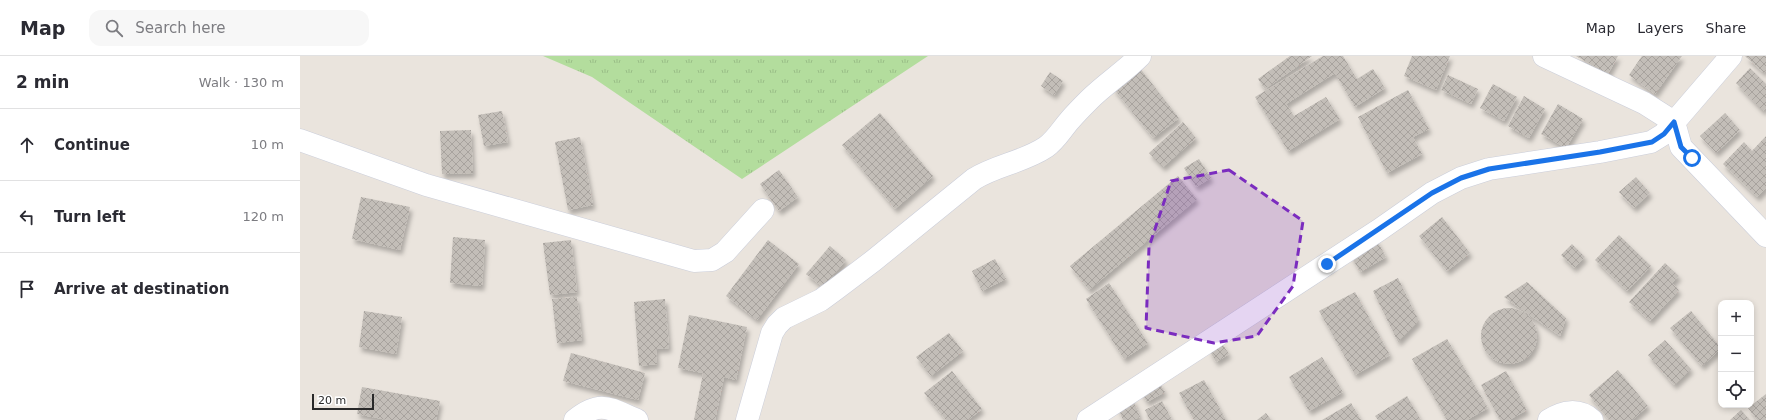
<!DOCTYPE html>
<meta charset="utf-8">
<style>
body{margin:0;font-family:"DejaVu Sans",sans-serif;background:#f7f7f7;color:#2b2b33}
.controls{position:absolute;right:12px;bottom:12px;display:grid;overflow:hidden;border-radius:8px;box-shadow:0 2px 6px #0003}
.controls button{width:36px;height:36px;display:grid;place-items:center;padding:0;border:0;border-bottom:1px solid #e1e1e2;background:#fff;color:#2b2b33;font:20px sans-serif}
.scale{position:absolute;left:12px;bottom:10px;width:62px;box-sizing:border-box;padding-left:4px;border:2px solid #292929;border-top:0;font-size:11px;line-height:14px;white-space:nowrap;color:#292929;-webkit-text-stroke:3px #fff;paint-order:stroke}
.stop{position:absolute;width:12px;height:12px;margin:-9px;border:3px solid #1a73e8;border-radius:50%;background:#fff}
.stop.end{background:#1a73e8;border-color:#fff;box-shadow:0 1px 4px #0008}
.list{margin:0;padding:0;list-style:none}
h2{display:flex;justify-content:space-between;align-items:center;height:52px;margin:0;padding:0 16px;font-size:17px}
h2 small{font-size:13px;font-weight:400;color:#7c7c81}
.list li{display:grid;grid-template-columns:26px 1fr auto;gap:12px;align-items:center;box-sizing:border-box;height:72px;padding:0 16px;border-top:1px solid #e1e1e2}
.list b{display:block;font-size:15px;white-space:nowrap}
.list em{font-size:13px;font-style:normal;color:#7c7c81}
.icon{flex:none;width:22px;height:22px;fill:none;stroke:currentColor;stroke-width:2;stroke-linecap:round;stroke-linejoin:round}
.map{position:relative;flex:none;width:1466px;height:364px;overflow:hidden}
header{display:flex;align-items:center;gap:24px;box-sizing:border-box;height:56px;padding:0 20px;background:#fff;border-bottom:1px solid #e1e1e2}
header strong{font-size:19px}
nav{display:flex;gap:22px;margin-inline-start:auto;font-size:14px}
.search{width:280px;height:36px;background:#f7f7f7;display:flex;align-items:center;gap:10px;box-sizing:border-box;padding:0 14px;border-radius:12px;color:#7c7c81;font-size:15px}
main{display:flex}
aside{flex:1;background:#fff}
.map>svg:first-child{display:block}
</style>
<header>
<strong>Map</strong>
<div class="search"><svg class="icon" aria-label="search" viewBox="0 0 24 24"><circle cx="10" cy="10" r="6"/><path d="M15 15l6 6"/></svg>Search here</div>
<nav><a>Map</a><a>Layers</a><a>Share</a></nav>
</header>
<main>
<aside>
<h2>2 min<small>Walk · 130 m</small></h2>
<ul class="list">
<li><svg class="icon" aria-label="ahead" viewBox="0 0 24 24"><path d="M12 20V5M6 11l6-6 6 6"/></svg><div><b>Continue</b></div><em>10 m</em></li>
<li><svg class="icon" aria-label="left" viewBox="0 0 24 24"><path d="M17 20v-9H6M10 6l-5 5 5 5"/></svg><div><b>Turn left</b></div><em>120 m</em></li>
<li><svg class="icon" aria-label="arrive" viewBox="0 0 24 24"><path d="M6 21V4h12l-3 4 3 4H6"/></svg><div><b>Arrive at destination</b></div></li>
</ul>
</aside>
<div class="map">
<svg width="1466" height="364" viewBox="0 0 1466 364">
<defs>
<pattern id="grass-tufts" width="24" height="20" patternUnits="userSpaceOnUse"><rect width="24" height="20" fill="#b3dd9d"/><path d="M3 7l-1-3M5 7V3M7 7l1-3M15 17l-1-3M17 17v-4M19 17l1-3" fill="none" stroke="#9abe87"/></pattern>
<pattern id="building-cross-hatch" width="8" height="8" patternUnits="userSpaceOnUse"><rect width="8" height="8" fill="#c3beb8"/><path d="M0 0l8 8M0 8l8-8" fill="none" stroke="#a8a39e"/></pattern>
<filter id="shadow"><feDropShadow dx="2.5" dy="4.5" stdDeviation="2" flood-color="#0004"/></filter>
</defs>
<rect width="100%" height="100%" fill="#eae4dd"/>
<path fill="url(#grass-tufts)" d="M243 0H628L442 123 292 21Z"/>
<path fill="url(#building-cross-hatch)" filter="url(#shadow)" d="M990 0H1012L965 33 958 23Z
M1023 0H1043L1057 23 1073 13 1085 32 1055 51 1035 17 986 48 994 60 1026 41 1040 63 988 95 955 41Z
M1112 0H1150L1136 34 1104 20Z
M1276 0H1318L1308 18Z
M1342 0H1382L1355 38 1329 19Z
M1445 0H1466V14L1464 17Z
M839 11 879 62 853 82 813 32Z
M1450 12 1466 28V52L1463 55 1436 27Z
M750 16 763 25 754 39 741 30Z
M1148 19 1178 33 1171 48 1141 34Z
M1193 28 1217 41 1204 65 1180 52Z
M1108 34 1129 73 1113 81 1122 98 1087 117 1058 61Z
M1224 40 1245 53 1229 82 1208 70Z
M1258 48 1283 63 1266 92 1241 78Z
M202 55 208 86 184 90 178 59Z
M580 57 633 120 595 153 542 89Z
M1425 57 1440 74 1416 97 1400 80Z
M883 66 896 82 863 111 849 97Z
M171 74 173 117 142 118 140 75Z
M1466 80V132L1457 141 1423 108 1444 86 1452 95Z
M280 81 293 149 268 154 255 86Z
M899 103 911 122 896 131 884 112Z
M479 114 498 141 479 155 460 128Z
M878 120 897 143 789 234 770 210Z
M1336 121 1350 137 1334 152 1319 136Z
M61 141 110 151 100 194 52 183Z
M1142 161 1170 197 1147 215 1119 180Z
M1319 179 1351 210 1327 235 1295 204Z
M153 181 185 184 182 230 150 227Z
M1076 183 1086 201 1060 216 1050 198Z
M271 184 277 236 250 239 243 187Z
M468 184 499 208 457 264 426 240Z
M1272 188 1285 201 1274 212 1261 199Z
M530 190 546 204 523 231 506 218Z
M695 203 706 223 682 235 672 215Z
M1365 207 1379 220 1372 227 1379 234 1350 265 1329 246Z
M1098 222 1119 265 1098 286 1073 235Z
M1227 226 1266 262 1260 280 1204 241Z
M809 227 848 287 824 303 786 243Z
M1055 236 1090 299 1055 319 1019 255Z
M277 241 282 284 257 287 252 243Z
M365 243 369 292 356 293 357 308 339 310 334 246Z
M1181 280a28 28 0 1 1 56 0a28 28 0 1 1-56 0Z
M64 255 102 261 96 298 59 291Z
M1391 255 1421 292 1402 310 1370 272Z
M389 259 447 271 436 324 424 321 415 364H394L403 317 378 312Z
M649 277 663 295 631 320 616 301Z
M1147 283 1188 352 1167 364H1147L1112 303Z
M1365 284 1391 313 1374 329 1348 299Z
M921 286 929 298 916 306 909 294Z
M271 297 345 317 338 344 263 325Z
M1022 301 1043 336 1009 355 989 321Z
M1318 314 1348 350 1332 364H1309L1289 339Z
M652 315 682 353 668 364H646L624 337Z
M1206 315 1227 354 1209 364H1200L1181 329Z
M904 324 926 364H894L879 337Z
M858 325 865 336 847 346 840 335Z
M62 331 140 345 136 364H87L57 358Z
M1466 338V364H1457L1448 352Z
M1107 340 1121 364H1078L1075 360Z
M833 343 840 361 832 364H823L817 350Z
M862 345 872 364H850L845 354Z
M1051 347 1061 364H1022Z
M1441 354 1450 364H1430Z
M966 357 971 364H957Z"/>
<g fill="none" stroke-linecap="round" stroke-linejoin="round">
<defs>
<path id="minor" d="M1244 0 1344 47 1374 66 1381 91 1466 180
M0 84 126 129 394 205 412 204 425 196 463 154
M275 364C301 343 310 353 337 364
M447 364 472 277 477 269 484 262 521 244 536 233 573 205 674 123C696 109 724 106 746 91 756 84 762 73 770 64 776 57 783 50 789 44 805 28 824 16 840 0
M788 364 1079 174 1132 137 1161 122 1189 113 1300 96 1351 86 1364 78 1431 0
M1249 364C1263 355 1279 352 1292 364"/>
</defs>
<use href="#minor" stroke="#cbceda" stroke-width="23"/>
<use href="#minor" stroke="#fff" stroke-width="22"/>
</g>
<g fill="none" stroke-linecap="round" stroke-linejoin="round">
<path stroke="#1a73e8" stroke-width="5" d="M1027 208 1132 137 1161 122 1189 113 1300 96 1352 86 1364 78 1374 66 1381 91 1392 102"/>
</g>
<path fill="#7b2cbf" fill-opacity="0.2" stroke="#7b2cbf" stroke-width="3" stroke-dasharray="8 5" stroke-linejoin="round" d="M929 114 1003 165 993 230 957 280 914 287 846 272 849 191 871 125Z"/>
</svg>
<div class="controls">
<button>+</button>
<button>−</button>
<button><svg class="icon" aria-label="locate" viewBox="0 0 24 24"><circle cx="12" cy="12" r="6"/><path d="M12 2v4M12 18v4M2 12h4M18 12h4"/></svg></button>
</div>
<div class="scale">20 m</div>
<div class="stop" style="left:1392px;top:102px"></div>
<div class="stop end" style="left:1027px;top:208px"></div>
</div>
</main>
